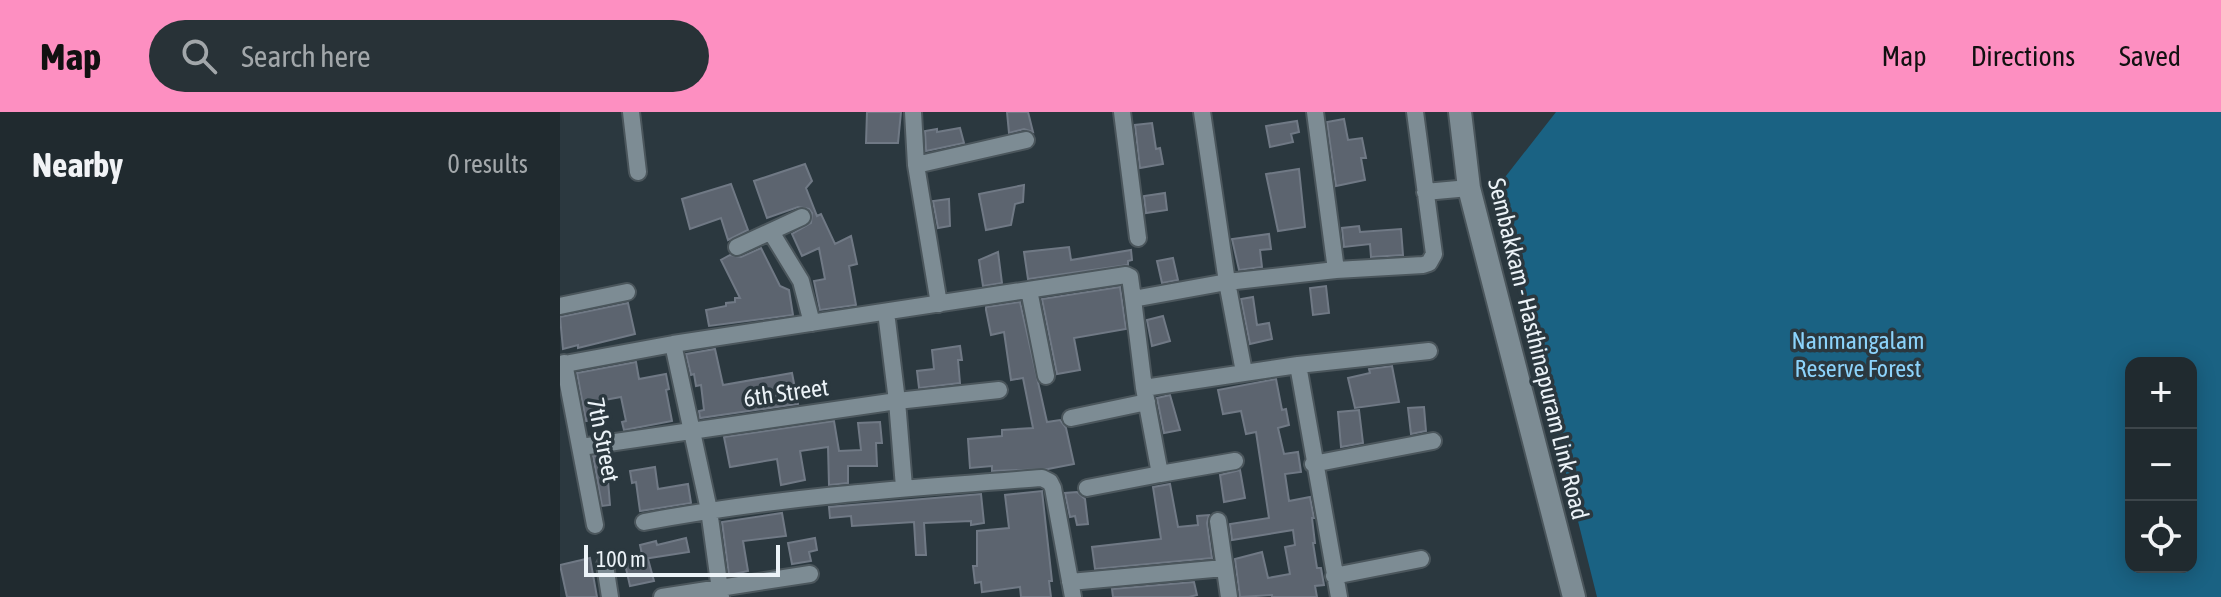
<!DOCTYPE html>
<meta charset="utf-8">
<style>
body{margin:0;font-family:"Asap Condensed",sans-serif;background:#283237;color:#f1f3f6}
.controls{position:absolute;right:24px;bottom:24px;display:grid;overflow:hidden;border-radius:16px;box-shadow:0 4px 20px #0003}
.controls button{width:72px;height:72px;display:grid;place-items:center;padding:0;border:0;border-bottom:2px solid #3d464b;background:#202a2f;color:#f1f3f6;font:40px sans-serif}
.scale{position:absolute;left:24px;bottom:20px;width:196px;box-sizing:border-box;padding-left:8px;border:4px solid #ecf3f8;border-top:0;font-size:22px;line-height:28px;white-space:nowrap;color:#ecf3f8;-webkit-text-stroke:6px #2b383f;paint-order:stroke}
.list{margin:0;padding:0;list-style:none}
h2{display:flex;justify-content:space-between;align-items:center;height:104px;margin:0;padding:0 32px;font-size:34px}
h2 small{font-size:26px;font-weight:400;color:#a2a7aa}
.icon{flex:none;width:44px;height:44px;fill:none;stroke:currentColor;stroke-width:2;stroke-linecap:round;stroke-linejoin:round}
.map{position:relative;flex:none;width:1661px;height:485px;overflow:hidden}
header{display:flex;align-items:center;gap:48px;box-sizing:border-box;height:112px;padding:0 40px;background:#fd8fc1;color:#111}
header strong{font-size:38px}
nav{display:flex;gap:44px;margin-inline-start:auto;font-size:28px}
.search{width:560px;height:72px;background:#283237;display:flex;align-items:center;gap:20px;box-sizing:border-box;padding:0 28px;border-radius:44px;color:#a2a7aa;font-size:30px}
main{display:flex}
aside{flex:1;background:#202a2f}
.map>svg:first-child{display:block}
</style>
<header>
<strong>Map</strong>
<div class="search"><svg class="icon" aria-label="search" viewBox="0 0 24 24"><circle cx="10" cy="10" r="6"/><path d="M15 15l6 6"/></svg>Search here</div>
<nav><a>Map</a><a>Directions</a><a>Saved</a></nav>
</header>
<main>
<aside>
<h2>Nearby<small>0 results</small></h2>
<ul class="list">
</ul>
</aside>
<div class="map">
<svg width="1661" height="485" viewBox="0 0 1661 485">
<rect width="100%" height="100%" fill="#2b383f"/>
<path fill="#1a6283" fill-rule="evenodd" d="M996 0H1661V485H1037L935 78ZM1571 251H1631V455H1571Z"/>
<path fill="#5c646f" stroke="#707985" stroke-width="2" d="M307 0H341L338 31H306Z
M447 0H468L473 20 464 17 449 21Z
M784 7 788 28 802 26 806 46H801L805 68 776 74 767 10Z
M737 9 739 20 731 22 733 30 710 35 706 14Z
M592 11 596 37 600 36 603 52 580 56 575 13Z
M400 16 404 31 366 39 365 19 377 17V20Z
M245 52 252 69 246 76 257 104 261 102 275 132 291 124 297 152 289 154 296 193 260 198 254 169 265 167 259 136 242 144 232 122 251 111 252 101 249 97 238 95 207 106 194 69Z
M739 57 745 115 718 119 706 62Z
M171 72 188 118 168 128 161 106 130 117 122 87Z
M464 73 463 90 455 92 451 113 426 118 419 82Z
M605 81 607 98 586 101 584 84Z
M389 87 390 114 378 116 373 89Z
M799 114 800 120 841 117 843 143 811 145 810 132 784 135 782 116Z
M709 122 711 137 700 138 702 155 679 158 672 127Z
M509 135 511 148 571 138 572 148 568 149V153L468 167 464 140Z
M201 136 220 174 229 178 233 203 149 214 146 198 166 194V191L175 190V186H180L161 148 170 143 181 145Z
M438 140 442 171 423 174 419 148Z
M613 146 618 168 602 171 597 149Z
M766 174 769 201 753 203 750 176Z
M560 175 566 217 514 226 520 258 497 262 482 187Z
M693 185 697 213 709 211 712 227 690 232 681 187Z
M460 190 487 310 500 308 506 316 514 352 488 357 432 359V354L410 356 408 327 442 324V318L473 316 463 266 451 268 444 220 431 223 426 198V195Z
M68 191 75 222 18 236V233L3 237 0 205Z
M603 204 610 229 592 234 587 208Z
M400 234 402 248H398L400 271 359 276 357 259 374 257 372 238Z
M155 237 163 273 232 261 238 292 140 306 139 299 144 298 141 273 136 274 134 262 131 263 126 242Z
M76 250 79 267 106 262 109 277 106 278 112 309 64 318 62 310 66 309 61 285 39 289 42 306 26 309 17 261Z
M832 254 839 290 795 296 788 266 810 261 809 257Z
M716 267 722 298 726 297 729 313 718 316 724 342 738 340 741 360 725 362 729 389 750 385 754 406H752L755 431H753L757 456H761L764 473 755 474 757 485H712V483L680 485 675 447 702 440 708 466 730 462 725 435 735 433 733 418 672 428 670 412 709 406 696 320 686 322 681 299 663 302 658 278Z
M610 283 620 318 604 321 597 286Z
M864 295 866 319 851 322 848 296Z
M799 298 803 331 781 335 778 300Z
M274 309 279 339 301 338 298 311 320 310 322 331H316L317 354H288V371L269 373 268 335 240 339 245 368 221 373 217 347 170 355 164 325Z
M42 343 47 356 50 393 42 394 33 344Z
M95 355 98 377 128 372 131 391 80 399 76 370 72 371 70 359Z
M680 358 685 386 664 390 660 363Z
M610 372 618 415 638 413 637 404 649 403 647 411 652 446 535 457 532 435 601 427 593 375Z
M482 379 492 469H489L491 485H461L460 475 422 480 421 470 415 471 413 454H417V419L449 416 445 383Z
M517 380 525 387 528 412 517 413 515 404 510 405 505 381Z
M421 382 424 411 411 413V409L364 411 366 443H356L354 410 292 414 291 404 270 406 269 395Z
M222 401 226 424 183 429 188 459 169 463 162 410Z
M126 426 129 440 83 447 80 433 96 429 97 433Z
M255 426 257 438 249 440 251 449 232 452 228 431Z
M30 446 37 485H7L0 453Z
M88 447 94 469 70 474 65 452Z
M634 470 637 483 629 485H553L552 477Z"/>
<g fill="none" stroke-linecap="round" stroke-linejoin="round">
<defs>
<path id="street" d="M71 0 78 60
M353 0 356 53 379 192
M562 0 578 126
M642 0 667 170 684 260
M755 0 776 158
M356 53 466 28
M865 80 909 76
M211 120 241 169 252 211
M177 135 242 105
M469 178 486 264
M573 187 584 276 600 362 675 349
M0 194 67 180
M326 200 337 289 344 375
M113 232 149 398 161 485
M4 251 35 413
M0 253 113 232 566 163 570 165 573 187 667 170 776 158 863 153 869 151 874 142 855 0
M738 253 779 485
M584 276 738 253 869 239
M511 306 587 290
M21 335 337 289 439 278
M753 352 873 329
M527 376 600 362
M658 409 669 485
M84 410C215 385 349 376 482 366L490 370 493 376 513 485
M45 453 50 485
M774 464 861 447
M510 470 664 456
M102 485 250 462"/>
<path id="secondary" d="M900 0 909 76 1014 485"/>
</defs>
<use href="#street" stroke="#4b565c" stroke-width="20"/>
<use href="#secondary" stroke="#4b565c" stroke-width="26"/>
<use href="#street" stroke="#7d8c94" stroke-width="16"/>
<use href="#secondary" stroke="#7d8c94" stroke-width="22"/>
</g>
<g text-anchor="middle" stroke-width="7" stroke-linejoin="round" paint-order="stroke">
<g font-size="24" fill="#8cd3fb" stroke="#2b383f">
<text x="1298" y="237">Nanmangalam<tspan x="1298" dy="28">Reserve Forest</tspan></text>
</g>
<g font-size="24" fill="#ecf3f8" stroke="#2b383f">
<text transform="translate(978 237) rotate(76)" y="8">Sembakkam - Hasthinapuram Link Road</text>
<text transform="translate(226 281) rotate(-8)" y="8">6th Street</text>
<text transform="translate(43 328) rotate(79)" y="8">7th Street</text>
</g>
</g>
</svg>
<div class="controls">
<button>+</button>
<button>−</button>
<button><svg class="icon" aria-label="locate" viewBox="0 0 24 24"><circle cx="12" cy="12" r="6"/><path d="M12 2v4M12 18v4M2 12h4M18 12h4"/></svg></button>
</div>
<div class="scale">100 m</div>
</div>
</main>
